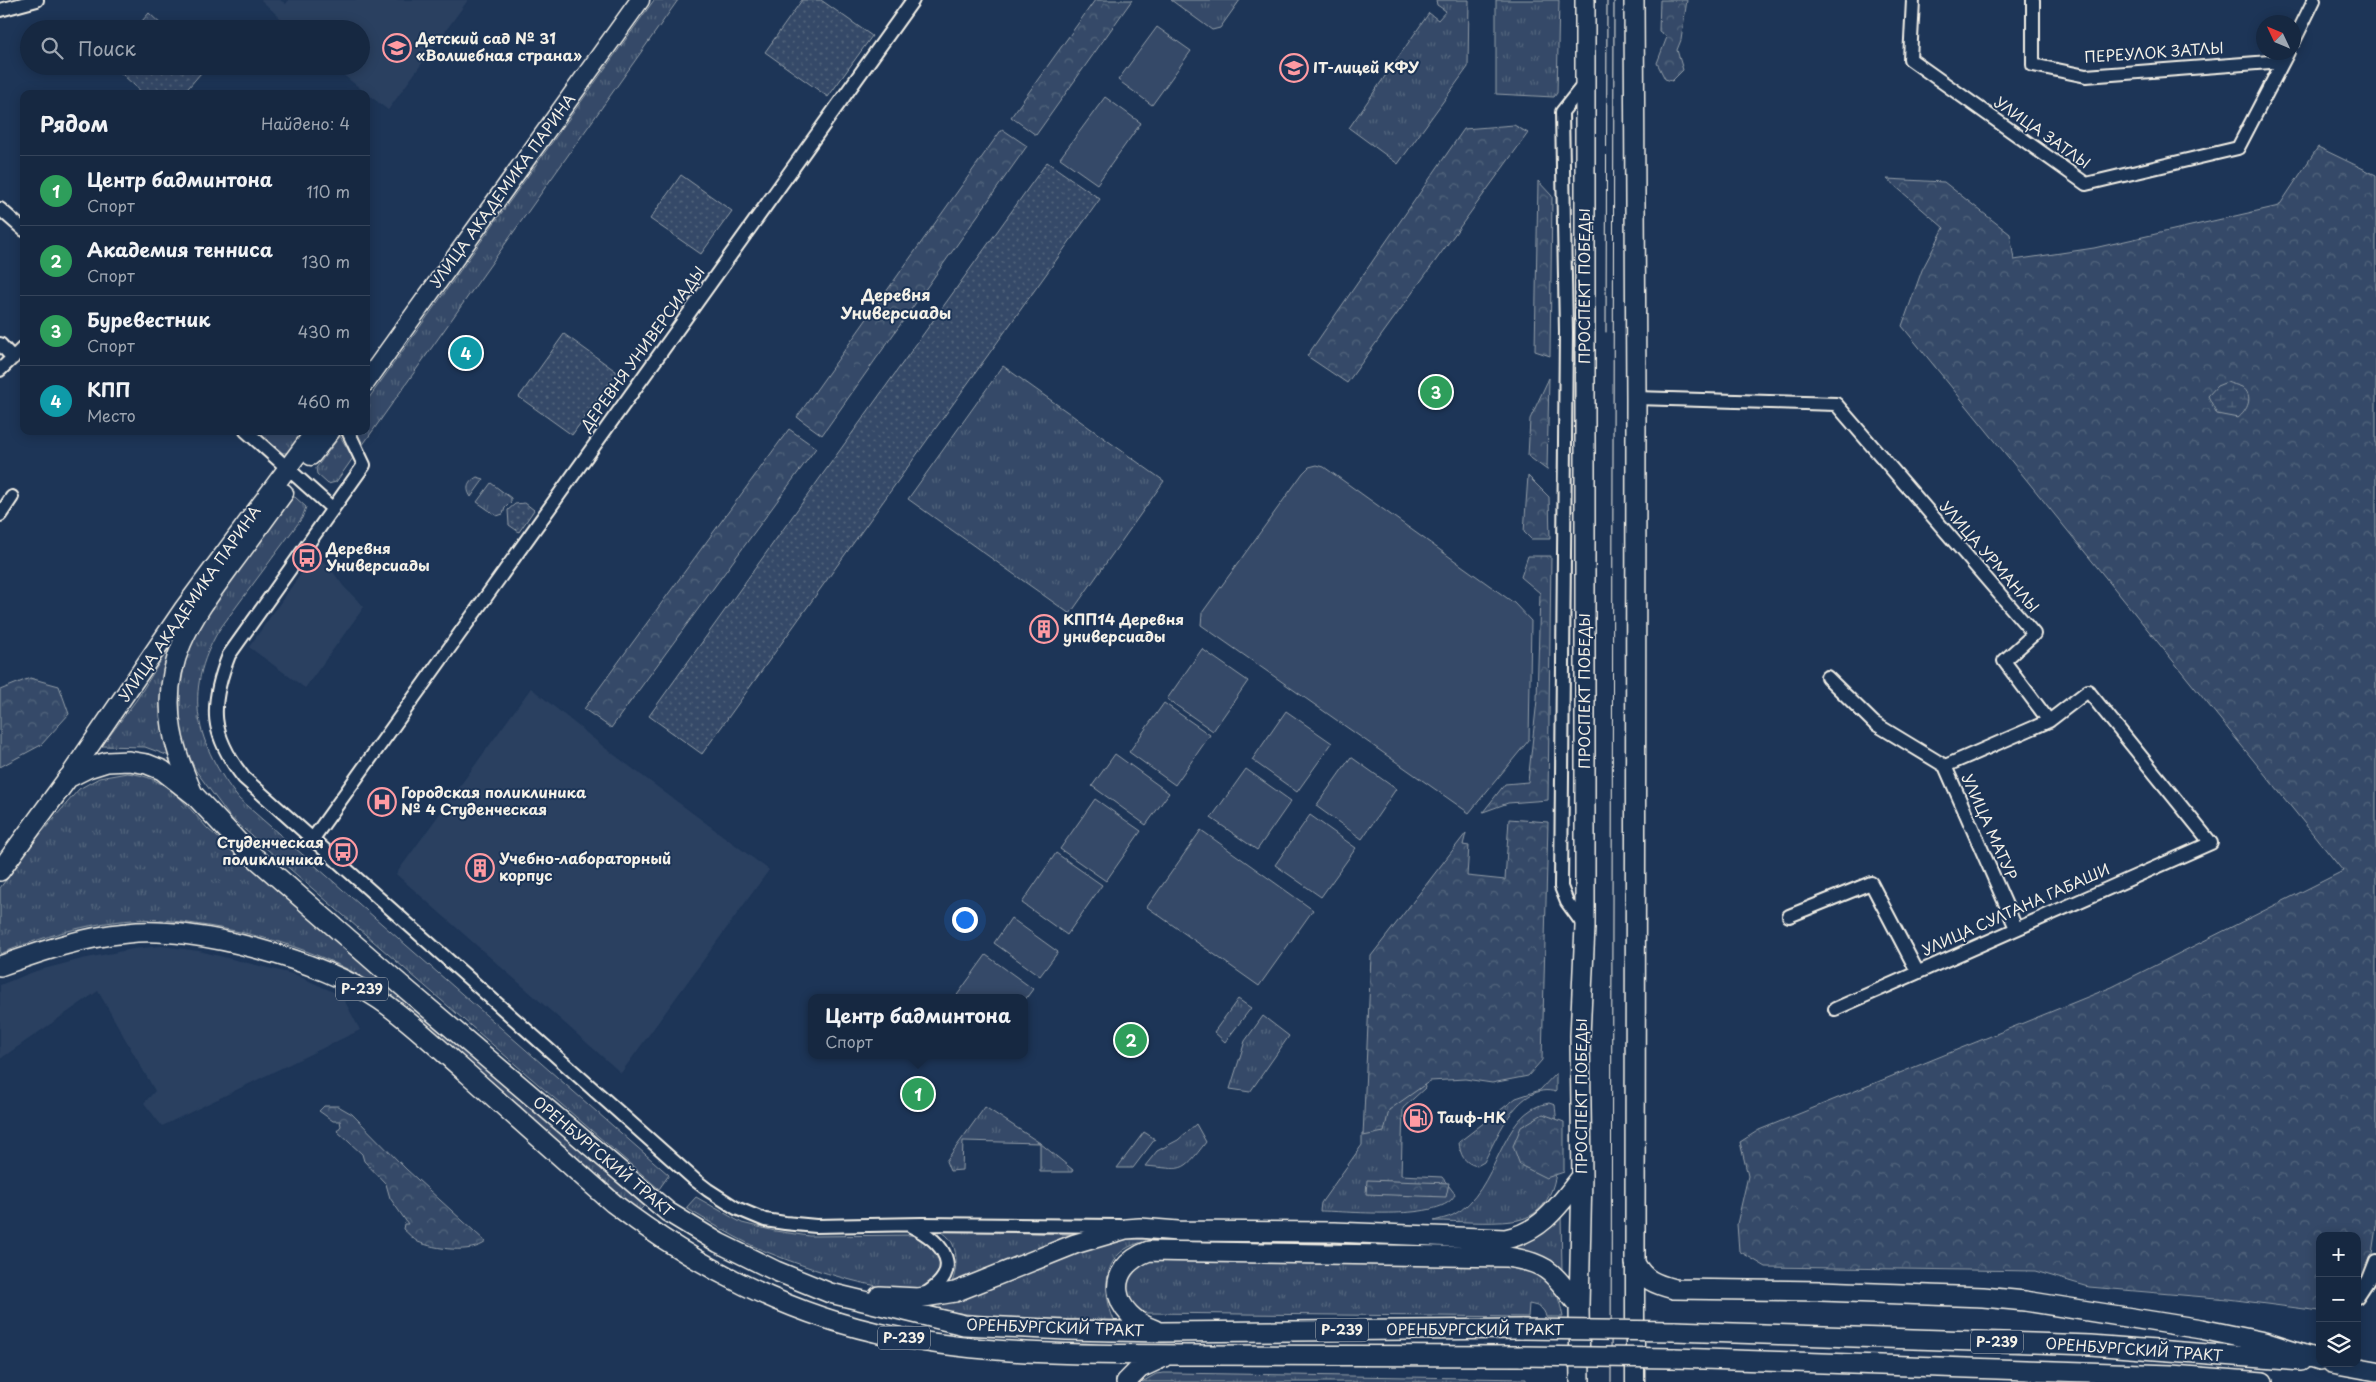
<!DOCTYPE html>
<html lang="ru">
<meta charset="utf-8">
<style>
body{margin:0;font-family:"Playpen Sans",sans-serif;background:#1f3048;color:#f1f3f6}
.controls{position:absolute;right:15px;bottom:15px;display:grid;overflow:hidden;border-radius:10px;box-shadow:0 2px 12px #0003}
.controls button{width:45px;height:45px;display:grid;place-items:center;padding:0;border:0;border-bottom:1px solid #35445a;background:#162841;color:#f1f3f6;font:25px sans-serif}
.compass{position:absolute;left:2256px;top:15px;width:45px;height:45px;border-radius:50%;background:#162841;box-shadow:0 2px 12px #0003;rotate:314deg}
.you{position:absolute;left:964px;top:919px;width:18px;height:18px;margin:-12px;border:4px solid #fff;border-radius:50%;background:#1a73e8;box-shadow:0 0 0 8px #1a73e833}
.badge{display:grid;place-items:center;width:32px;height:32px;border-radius:50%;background:#bca0f2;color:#fff;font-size:16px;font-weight:700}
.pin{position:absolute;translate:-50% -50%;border:2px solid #fff;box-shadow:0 1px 5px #0006}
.popup{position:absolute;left:808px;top:994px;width:220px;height:65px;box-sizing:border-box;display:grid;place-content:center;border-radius:10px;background:#162841;filter:drop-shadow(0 1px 4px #0005);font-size:16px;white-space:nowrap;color:#9ea6b1}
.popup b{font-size:19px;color:#f1f3f6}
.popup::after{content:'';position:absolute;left:50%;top:100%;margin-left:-10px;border:10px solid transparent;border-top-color:#162841}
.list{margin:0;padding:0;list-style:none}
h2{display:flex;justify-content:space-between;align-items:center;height:65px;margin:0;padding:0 20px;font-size:21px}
h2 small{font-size:16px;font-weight:400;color:#9ea6b1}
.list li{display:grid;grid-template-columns:32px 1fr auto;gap:15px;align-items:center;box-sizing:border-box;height:70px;padding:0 20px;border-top:1px solid #35445a}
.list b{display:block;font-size:19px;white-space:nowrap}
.list p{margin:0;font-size:16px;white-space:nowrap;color:#9ea6b1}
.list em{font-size:16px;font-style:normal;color:#9ea6b1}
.icon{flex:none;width:28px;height:28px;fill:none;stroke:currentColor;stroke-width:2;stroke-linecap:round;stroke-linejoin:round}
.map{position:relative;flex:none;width:2376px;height:1382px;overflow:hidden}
.search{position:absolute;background:#162841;box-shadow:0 2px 12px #0003;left:20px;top:20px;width:350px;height:55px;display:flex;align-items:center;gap:12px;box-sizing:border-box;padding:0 18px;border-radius:28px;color:#9ea6b1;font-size:19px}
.panel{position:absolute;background:#162841;box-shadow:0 2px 12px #0003;left:20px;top:90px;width:350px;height:345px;border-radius:10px}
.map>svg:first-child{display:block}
</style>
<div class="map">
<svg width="2376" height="1382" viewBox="0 0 2376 1382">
<defs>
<pattern id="grass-tufts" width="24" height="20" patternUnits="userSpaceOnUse" patternTransform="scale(1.25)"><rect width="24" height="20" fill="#354a67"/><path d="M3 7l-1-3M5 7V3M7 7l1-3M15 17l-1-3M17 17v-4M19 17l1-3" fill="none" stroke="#53657d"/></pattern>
<pattern id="forest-crowns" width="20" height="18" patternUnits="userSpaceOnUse" patternTransform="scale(1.25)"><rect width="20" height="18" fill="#354a67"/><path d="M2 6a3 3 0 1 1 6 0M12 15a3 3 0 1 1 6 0" fill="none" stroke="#53657d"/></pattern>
<pattern id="wetland-marsh" width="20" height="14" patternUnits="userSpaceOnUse" patternTransform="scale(1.25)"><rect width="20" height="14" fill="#354a67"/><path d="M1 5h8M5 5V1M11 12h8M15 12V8" fill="none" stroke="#53657d"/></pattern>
<pattern id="park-dots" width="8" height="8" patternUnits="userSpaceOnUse" patternTransform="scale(1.25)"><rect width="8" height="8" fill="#354a67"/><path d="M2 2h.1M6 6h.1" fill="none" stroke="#53657d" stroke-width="1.8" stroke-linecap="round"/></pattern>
</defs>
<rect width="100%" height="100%" fill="#1d3557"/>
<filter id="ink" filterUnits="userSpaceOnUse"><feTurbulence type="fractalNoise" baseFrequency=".02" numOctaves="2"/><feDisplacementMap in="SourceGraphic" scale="10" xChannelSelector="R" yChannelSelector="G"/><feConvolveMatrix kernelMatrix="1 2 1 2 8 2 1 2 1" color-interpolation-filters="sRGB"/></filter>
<g filter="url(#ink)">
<path fill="#2a4060" d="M261 0H280L286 4 289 0H468L388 110 332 66H361V29H292Z
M314 555 328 565 344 587 364 607 305 688 249 647Z
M531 688 605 748 769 870 621 1073 396 874Z
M162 946 199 951 296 975 342 996 360 1030 162 1126 144 1103 155 1091 98 991 0 1059V985L36 971 82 959 133 949Z"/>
<path fill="url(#grass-tufts)" stroke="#949ea8" d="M654 0H678L362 446 354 431H366V402Z
M1171 0H1240L1220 28 1212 30Z
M1436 0H1469L1468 67 1398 164 1349 128 1429 13 1438 20 1446 11 1437 5Z
M1496 0H1559L1557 93 1554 97 1496 94Z
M1003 366 1164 481 1070 614 908 499Z
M256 431H293L299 436 287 453H283Z
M340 436 353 458 336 482 328 484 317 474 316 468Z
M477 477 484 479 471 497C465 488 468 482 477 477Z
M491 483 511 498V502L505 508 503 514 497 516 477 502Z
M295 497 306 507 302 518 219 630C182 693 196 744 239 799L669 1175 659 1189 230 817 196 771 185 747 180 721V689L188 648 202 617 291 498Z
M175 638 172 757 145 747 102 746 137 699Z
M127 773C167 777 183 801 208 829L644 1206 639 1211 392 996C337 957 275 937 208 926 183 922 158 918 133 920 87 923 42 937 0 954V888L36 839 79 789 99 778Z
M1238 999 1251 1008 1225 1042 1214 1032Z
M1263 1016 1289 1036 1250 1092 1230 1089 1245 1041Z
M1556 1073V1092C1519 1081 1497 1137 1484 1162L1477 1166C1464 1163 1460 1155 1459 1142L1516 1098 1540 1090Z
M1424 1083 1425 1088 1403 1108 1401 1175 1442 1177 1455 1194C1445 1222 1347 1211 1320 1211L1321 1203 1362 1145V1134L1383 1131 1387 1109Z
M1549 1103 1555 1105C1559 1144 1567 1215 1512 1221 1487 1224 1459 1221 1434 1221 1440 1219 1447 1218 1453 1215 1500 1192 1498 1110 1549 1103Z
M985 1107 1040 1143 1073 1170 1072 1172H1040V1143L963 1141 962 1170 950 1171 946 1161Z
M1196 1124 1206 1142C1181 1175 1184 1169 1145 1166L1157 1151 1178 1140Z
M1144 1132 1155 1139 1133 1168H1117Z
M696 1197 742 1223 775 1231 809 1236 915 1235 940 1251 941 1271C937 1275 933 1283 929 1285 900 1303 783 1260 753 1246 730 1235 708 1221 686 1208Z
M1561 1214 1562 1270 1536 1253 1507 1248 1214 1243 1213 1241 1215 1238 1507 1245Z
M935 1229 1087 1235 951 1285C959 1265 960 1237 935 1229Z
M1120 1239 1175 1240V1243C1163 1242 1148 1239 1136 1244 1102 1255 1102 1293 1114 1320L1005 1319 899 1305 1096 1244Z
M1143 1259 1532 1265C1552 1276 1559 1296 1563 1317H1546C1544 1307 1538 1306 1529 1304L1528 1317 1147 1313C1131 1308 1127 1296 1126 1280Z
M1164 1373H1174L1526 1379V1382H1142L1156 1374Z"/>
<path fill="url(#forest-crowns)" stroke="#949ea8" d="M1095 0H1132L1036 135 1011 117Z
M1660 0H1687L1681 40 1677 50 1683 70 1672 81 1665 79 1657 63 1667 37 1659 31Z
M1514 125 1528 133 1347 383 1307 356 1464 129Z
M1002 129 1027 146 822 435 797 417Z
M2318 147 2376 175V1227L2370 1267 2357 1285V1236H2320V1311L2228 1299 2089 1287 2035 1271 1766 1267 1739 1251 1737 1224 1748 1176 1740 1142 1759 1130 2112 987 2343 871 1902 326 1922 270 1944 228 1887 179 1944 182 2010 234 2014 260 2094 248 2279 206Z
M1538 181 1552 196 1550 356 1535 351Z
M1549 378 1547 470 1528 456 1530 419Z
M789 429 816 448 611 728 584 709Z
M1528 476 1549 497 1550 539H1531L1524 532Z
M1528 556H1551L1548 800 1508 803 1483 812 1505 784 1528 782 1537 700 1540 593 1521 577Z
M30 678 59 686 69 714 41 745 0 767V690Z
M1509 819 1548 822 1542 1060 1528 1076 1492 1083 1465 1079 1430 1081 1389 1110 1384 1132 1363 1136 1371 956 1466 833 1463 845 1469 846 1467 876 1505 880Z
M324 1106H338L352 1114 406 1169 486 1242C471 1254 435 1249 418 1242 413 1239 408 1233 403 1229L404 1224H408L390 1198 386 1184 364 1161 362 1154 337 1131 341 1126 340 1121H333L319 1111Z
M1543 1114 1564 1122V1172L1546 1178 1520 1165 1513 1146 1521 1127Z
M1367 1180 1449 1183 1446 1197 1366 1194Z"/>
<path fill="url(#wetland-marsh)" stroke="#949ea8" d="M2227 382C2231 384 2238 385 2242 387 2255 396 2247 411 2238 418L2217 414 2208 396 2217 386Z"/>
<path fill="url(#park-dots)" stroke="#949ea8" d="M802 0H821L872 36 828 97 765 52Z
M149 13 166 29H135Z
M113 66H207L183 94H144Z
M1047 162 1100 199 702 754 649 716Z
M681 175 732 211 701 254 650 219Z
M564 334 617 372 572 435 519 397Z
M525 503 534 510 519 532 509 525 508 510 515 504Z"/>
<path fill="#354a67" stroke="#949ea8" d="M1157 27 1191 51 1152 105 1118 80Z
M1105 97 1141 123 1097 184 1060 158Z
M1317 465 1324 467 1514 603 1531 621 1529 740 1469 813 1201 625 1202 613 1303 473 1309 467Z
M1202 649 1248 681 1213 731 1167 699Z
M1164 703 1210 735 1175 785 1129 752Z
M1286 711 1332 743 1297 792 1252 760Z
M1115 754 1169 793 1146 825 1092 786Z
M1351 757 1396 789 1362 839 1316 806Z
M1246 769 1291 801 1257 850 1211 818Z
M1095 799 1141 831 1106 881 1060 849Z
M1310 815 1356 848 1321 897 1275 865Z
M1201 830 1313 910 1259 986 1147 907Z
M1056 853 1102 885 1067 935 1022 903Z
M1011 918 1058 952 1040 976 994 943Z
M986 955 1033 989 1024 1001V998H955Z"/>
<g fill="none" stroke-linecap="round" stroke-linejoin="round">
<defs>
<path id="minor" d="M1913 0 1910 59 2086 184 2238 148 2288 52
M2033 0V65L2086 76 2283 61
M0 10 37 0
M2294 41 2314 0
M0 209 24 230
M0 344 13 358
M0 370 24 347
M1636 398 1836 404 2034 634 2004 661 2049 721 2088 691 2211 843 1835 1009
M246 431 333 509
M348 431 364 465 229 655C209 706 210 735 244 778L695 1180 708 1190 736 1208 765 1220 785 1223 816 1226 922 1224 1120 1226
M0 515 12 497
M1827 677 1874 723 1945 766 2049 721
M1945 766 2016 928
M312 840 913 0
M1789 916 1871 883 1917 971
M1585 927 1567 902 1561 887 1566 332 1562 112 1585 83
M911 1226C944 1242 965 1270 925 1294
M2357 1297 2369 1279 2376 1261"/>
<path id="secondary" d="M366 382 640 0
M311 456 331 431
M68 778 184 608 315 431
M194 795C185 774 176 753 172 730 160 662 192 619 230 567 248 543 266 518 284 493
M1635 1382V1263"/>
<path id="primary" d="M1634 0 1636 398 1635 1263C1644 1280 1655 1284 1674 1289L1821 1291 1983 1297 2025 1301 2201 1329 2264 1342 2320 1360
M0 871 68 778 88 768 107 762 129 761 147 764 162 770 194 795 243 847 400 984 668 1212 719 1243 776 1271 830 1293 964 1325 1066 1330 1161 1332 1522 1329
M0 966C42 951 83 937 127 933 196 925 323 961 380 1000 412 1022 440 1050 469 1075 517 1118 565 1161 613 1203 695 1266 791 1316 893 1336 995 1357 1101 1354 1205 1355 1310 1355 1416 1355 1522 1356
M879 1296 918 1298 955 1292 1075 1244 1126 1229 1140 1228 1178 1231 1334 1232 1505 1239C1542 1232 1560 1204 1582 1176
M1155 1330C1112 1315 1101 1269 1149 1251L1507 1257C1550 1263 1553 1274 1579 1306
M1674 1331 2090 1345 2301 1361
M1674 1358 2172 1375 2263 1382
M2332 1363 2376 1371
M1126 1382 1140 1368 1164 1357
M1580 1382 1579 1306 1582 1176 1580 1036 1585 927V0"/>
</defs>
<use href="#minor" stroke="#f4f1e8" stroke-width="16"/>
<use href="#secondary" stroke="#f4f1e8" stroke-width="21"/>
<use href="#primary" stroke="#f4f1e8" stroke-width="22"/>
<use href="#minor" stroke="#1d3557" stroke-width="12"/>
<use href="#secondary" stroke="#1d3557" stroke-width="18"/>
<use href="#primary" stroke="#1d3557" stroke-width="19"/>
<path stroke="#f4f1e8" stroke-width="1" d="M1606 332 1607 0
M1611 1382 1614 0"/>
<defs>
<path id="primary-bridge" d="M1522 1329 1674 1331
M1522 1356 1674 1358"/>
</defs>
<use href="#primary-bridge" stroke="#f4f1e8" stroke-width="22" stroke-linecap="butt"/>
<use href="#primary-bridge" stroke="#1d3557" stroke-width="19"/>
</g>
</g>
<defs>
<symbol id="school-ring" viewBox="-11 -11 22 22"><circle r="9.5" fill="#1d3557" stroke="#ff9aa2" stroke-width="1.5"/><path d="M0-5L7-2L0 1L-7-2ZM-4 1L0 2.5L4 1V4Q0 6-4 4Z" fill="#ff9aa2"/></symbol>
<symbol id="bus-ring" viewBox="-11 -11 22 22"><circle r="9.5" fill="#1d3557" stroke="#ff9aa2" stroke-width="1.5"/><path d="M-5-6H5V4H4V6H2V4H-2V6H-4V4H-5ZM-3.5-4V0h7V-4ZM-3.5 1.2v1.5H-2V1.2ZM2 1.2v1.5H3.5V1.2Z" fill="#ff9aa2"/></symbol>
<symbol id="building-ring" viewBox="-11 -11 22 22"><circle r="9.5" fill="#1d3557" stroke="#ff9aa2" stroke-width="1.5"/><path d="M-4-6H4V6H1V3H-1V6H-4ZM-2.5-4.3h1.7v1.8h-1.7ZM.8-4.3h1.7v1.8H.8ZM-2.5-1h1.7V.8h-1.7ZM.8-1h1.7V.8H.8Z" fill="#ff9aa2"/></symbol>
<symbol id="hospital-ring" viewBox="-11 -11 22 22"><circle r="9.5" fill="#1d3557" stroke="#ff9aa2" stroke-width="1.5"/><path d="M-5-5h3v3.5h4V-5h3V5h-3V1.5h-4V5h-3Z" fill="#ff9aa2"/></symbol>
<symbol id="fuel-ring" viewBox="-11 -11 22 22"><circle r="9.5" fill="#1d3557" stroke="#ff9aa2" stroke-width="1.5"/><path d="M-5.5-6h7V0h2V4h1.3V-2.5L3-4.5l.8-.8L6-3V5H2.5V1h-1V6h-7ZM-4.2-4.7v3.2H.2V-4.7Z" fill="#ff9aa2"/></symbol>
</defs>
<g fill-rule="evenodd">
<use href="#school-ring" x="381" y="32" width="32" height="32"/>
<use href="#school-ring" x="1278" y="52" width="32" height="32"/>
<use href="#bus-ring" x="291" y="542" width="32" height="32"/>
<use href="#building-ring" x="1028" y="613" width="32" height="32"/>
<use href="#hospital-ring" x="366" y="786" width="32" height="32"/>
<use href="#bus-ring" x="327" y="836" width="32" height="32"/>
<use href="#building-ring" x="464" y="852" width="32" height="32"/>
<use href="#fuel-ring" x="1402" y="1102" width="32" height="32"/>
</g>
<g text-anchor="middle" stroke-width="4" stroke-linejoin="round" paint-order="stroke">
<g fill="#1d3557" stroke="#b4b9bc" stroke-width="1">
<rect x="336" y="977.5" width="52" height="23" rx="4"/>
<rect x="1316" y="1318.5" width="52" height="23" rx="4"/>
<rect x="878" y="1326.5" width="52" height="23" rx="4"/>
<rect x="1971" y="1330.5" width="52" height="23" rx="4"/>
</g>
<g font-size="14" font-weight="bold" fill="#f4f1e8">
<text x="362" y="994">Р-239</text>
<text x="1342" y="1335">Р-239</text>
<text x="904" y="1343">Р-239</text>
<text x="1997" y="1347">Р-239</text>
</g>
<g font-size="15" font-weight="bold" fill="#f4f1e8" stroke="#1d3557" text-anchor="start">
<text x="416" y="44">Детский сад № 31<tspan x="416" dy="17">«Волшебная страна»</tspan></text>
<text x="1313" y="73">IT-лицей КФУ</text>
<text x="326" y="554">Деревня<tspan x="326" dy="17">Универсиады</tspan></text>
<text x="1063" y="625">КПП14 Деревня<tspan x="1063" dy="17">универсиады</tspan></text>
<text x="401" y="798">Городская поликлиника<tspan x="401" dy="17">№ 4 Студенческая</tspan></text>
<text x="324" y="848" text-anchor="end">Студенческая<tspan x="324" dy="17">поликлиника</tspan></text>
<text x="499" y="864">Учебно-лабораторный<tspan x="499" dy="17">корпус</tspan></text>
<text x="1437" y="1123">Таиф-НК</text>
</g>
<g font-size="15" fill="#f4f1e8" stroke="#1d3557">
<text transform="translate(2154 53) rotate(-4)" y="5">ПЕРЕУЛОК ЗАТЛЫ</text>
<text transform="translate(2042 133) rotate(35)" y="5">УЛИЦА ЗАТЛЫ</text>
<text transform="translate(503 191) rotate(-54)" y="5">УЛИЦА АКАДЕМИКА ПАРИНА</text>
<text transform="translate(1585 286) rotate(-90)" y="5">ПРОСПЕКТ ПОБЕДЫ</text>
<text transform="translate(643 349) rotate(-54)" y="5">ДЕРЕВНЯ УНИВЕРСИАДЫ</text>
<text transform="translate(1989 557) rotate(49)" y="5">УЛИЦА УРМАНЛЫ</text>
<text transform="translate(190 604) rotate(-55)" y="5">УЛИЦА АКАДЕМИКА ПАРИНА</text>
<text transform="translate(1585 691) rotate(-90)" y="5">ПРОСПЕКТ ПОБЕДЫ</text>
<text transform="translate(1989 827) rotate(66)" y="5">УЛИЦА МАТУР</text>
<text transform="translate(2016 910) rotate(-24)" y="5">УЛИЦА СУЛТАНА ГАБАШИ</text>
<text transform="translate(1582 1096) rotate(-90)" y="5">ПРОСПЕКТ ПОБЕДЫ</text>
<text transform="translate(603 1157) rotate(40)" y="5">ОРЕНБУРГСКИЙ ТРАКТ</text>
<text transform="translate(1055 1328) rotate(2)" y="5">ОРЕНБУРГСКИЙ ТРАКТ</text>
<text x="1475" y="1335">ОРЕНБУРГСКИЙ ТРАКТ</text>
<text transform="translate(2134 1350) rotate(4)" y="5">ОРЕНБУРГСКИЙ ТРАКТ</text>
</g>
<g font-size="16" font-weight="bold" fill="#f4f1e8" stroke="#1d3557">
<text x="896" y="301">Деревня<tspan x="896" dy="18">Универсиады</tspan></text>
</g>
</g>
</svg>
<div class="controls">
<button>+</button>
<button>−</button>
<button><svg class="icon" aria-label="layers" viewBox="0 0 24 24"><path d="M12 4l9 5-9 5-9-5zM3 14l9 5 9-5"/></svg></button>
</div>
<svg class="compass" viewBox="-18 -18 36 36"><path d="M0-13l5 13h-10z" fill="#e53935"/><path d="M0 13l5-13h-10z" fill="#9ea6b1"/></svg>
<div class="you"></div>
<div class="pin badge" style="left:918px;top:1094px;background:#2e9e5b">1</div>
<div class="popup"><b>Центр бадминтона</b>Спорт</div>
<div class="pin badge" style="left:1131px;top:1040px;background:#2e9e5b">2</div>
<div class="pin badge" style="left:1436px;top:392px;background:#2e9e5b">3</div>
<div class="pin badge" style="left:466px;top:353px;background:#0f9aa8">4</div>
<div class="search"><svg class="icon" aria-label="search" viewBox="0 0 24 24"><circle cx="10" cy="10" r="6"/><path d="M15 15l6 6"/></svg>Поиск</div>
<section class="panel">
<h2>Рядом<small>Найдено: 4</small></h2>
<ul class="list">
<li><span class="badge" style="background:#2e9e5b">1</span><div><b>Центр бадминтона</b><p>Спорт</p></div><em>110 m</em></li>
<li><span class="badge" style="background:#2e9e5b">2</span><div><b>Академия тенниса</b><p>Спорт</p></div><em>130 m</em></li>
<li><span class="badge" style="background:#2e9e5b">3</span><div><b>Буревестник</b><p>Спорт</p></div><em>430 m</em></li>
<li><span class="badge" style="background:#0f9aa8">4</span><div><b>КПП</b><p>Место</p></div><em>460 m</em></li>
</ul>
</section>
</div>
